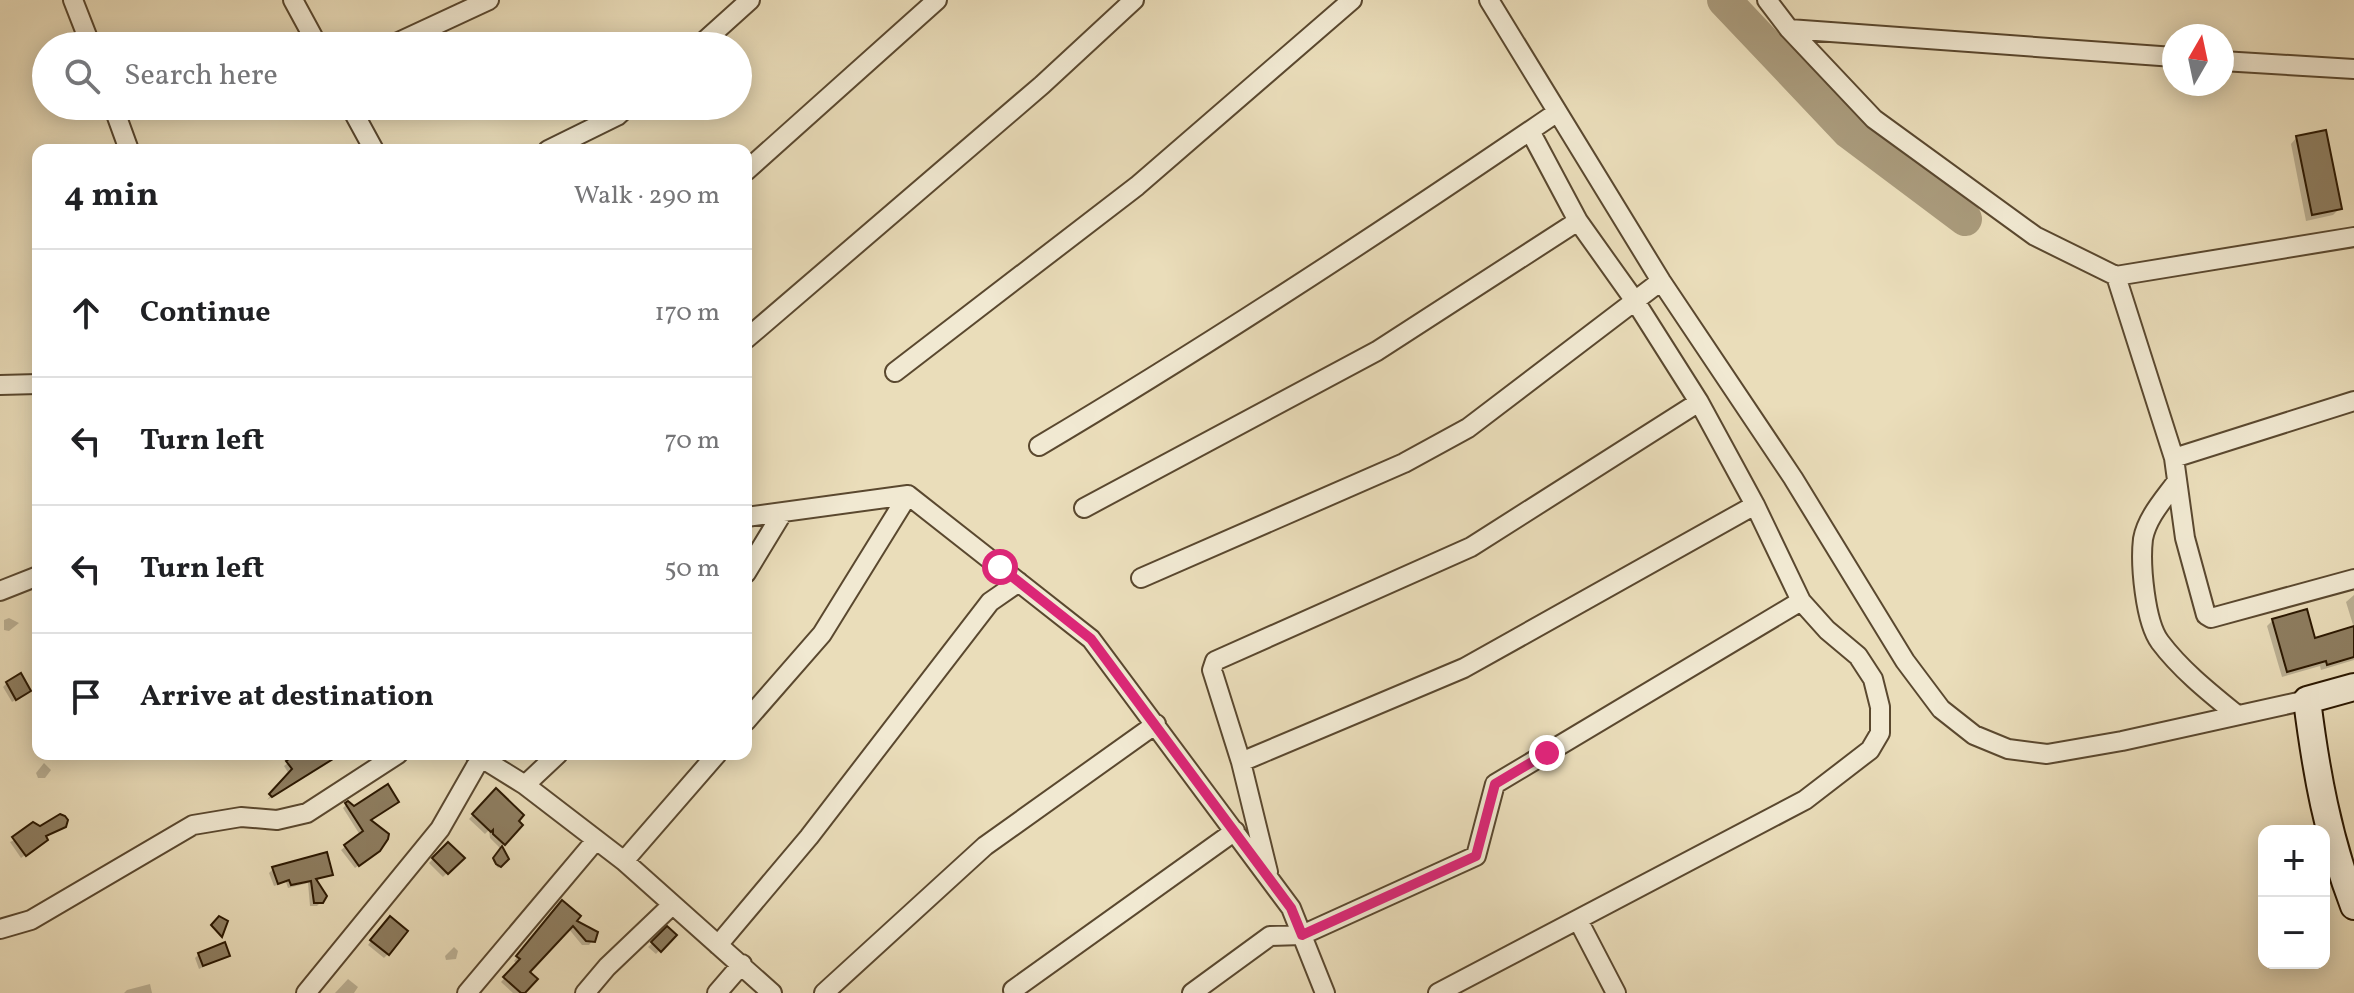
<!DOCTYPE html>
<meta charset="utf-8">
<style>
body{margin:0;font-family:Vollkorn,serif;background:#f2f2f2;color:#202124}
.controls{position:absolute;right:24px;bottom:24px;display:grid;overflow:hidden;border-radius:16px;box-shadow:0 4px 20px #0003}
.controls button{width:72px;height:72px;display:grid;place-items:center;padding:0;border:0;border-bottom:2px solid #e0e0e0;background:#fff;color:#202124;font:40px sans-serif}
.compass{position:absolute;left:2162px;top:24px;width:72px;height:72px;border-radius:50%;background:#fff;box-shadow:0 4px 20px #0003;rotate:9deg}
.stop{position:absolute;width:24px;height:24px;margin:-18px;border:6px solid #db2777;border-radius:50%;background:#fff}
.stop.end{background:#db2777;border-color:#fff;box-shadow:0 2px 8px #0008}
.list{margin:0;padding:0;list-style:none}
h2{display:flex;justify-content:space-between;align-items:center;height:104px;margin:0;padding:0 32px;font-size:34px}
h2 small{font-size:26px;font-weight:400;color:#757577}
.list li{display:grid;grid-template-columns:52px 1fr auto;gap:24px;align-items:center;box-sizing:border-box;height:128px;padding:0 32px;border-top:2px solid #e0e0e0}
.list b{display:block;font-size:30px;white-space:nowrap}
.list em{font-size:26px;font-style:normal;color:#757577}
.icon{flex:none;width:44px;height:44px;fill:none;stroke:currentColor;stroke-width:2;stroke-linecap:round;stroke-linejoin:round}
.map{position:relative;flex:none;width:2354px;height:993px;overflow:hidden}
.search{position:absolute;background:#fff;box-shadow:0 4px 20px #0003;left:32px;top:32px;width:720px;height:88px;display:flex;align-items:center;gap:20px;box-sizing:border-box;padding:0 28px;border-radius:44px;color:#757577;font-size:30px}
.panel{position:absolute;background:#fff;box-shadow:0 4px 20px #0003;left:32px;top:144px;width:720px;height:616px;border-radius:16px}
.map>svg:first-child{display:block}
</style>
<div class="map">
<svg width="2354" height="993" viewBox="0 0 2354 993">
<rect width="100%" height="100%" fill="#eaddba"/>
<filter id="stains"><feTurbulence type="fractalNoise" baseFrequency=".0025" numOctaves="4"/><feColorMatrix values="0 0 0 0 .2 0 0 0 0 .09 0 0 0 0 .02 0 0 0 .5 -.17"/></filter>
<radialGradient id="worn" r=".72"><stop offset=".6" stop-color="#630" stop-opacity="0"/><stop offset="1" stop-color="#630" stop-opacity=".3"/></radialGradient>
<path fill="#0003" d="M214 107H219L220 111 213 120H209L207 117 208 110Z
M2297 137 2339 209 2333 215 2306 221 2291 144Z
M2354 595V660L2321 670 2320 666 2282 677 2267 626 2273 620 2314 641 2354 628 2346 602Z
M9 618 19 623 9 631 4 630V620Z
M7 683 24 695 12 702 3 687Z
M300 754H319L321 766 267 800 289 774 284 766Z
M44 763 51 770 45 778H38L36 773Z
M496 791 520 825 500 846 506 857V860L498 868 493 861 502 850 490 838 489 830 485 834 469 819Z
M348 803 369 821 373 855 355 868 341 850 360 835 343 808Z
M64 826 44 837 42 843 21 858 10 842 40 829Z
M448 844 462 858 443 877 429 863Z
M273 869 331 874 315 881 321 902 317 906H310L308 883 288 888 286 882 274 886 269 873Z
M558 907 593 940 589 945H582L568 928 528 972 522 993H513L501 982 517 964 514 961Z
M386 922 388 954 384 958 368 945Z
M667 929 674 935 656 954 648 947Z
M454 947 458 951 456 959 446 960 445 956Z
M199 954 228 955 199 969 195 958Z
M348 979 358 987 354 993H335Z
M150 984 152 993H124L127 990Z"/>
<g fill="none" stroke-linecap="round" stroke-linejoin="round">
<path stroke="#a99a7b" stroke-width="34" d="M1724 0 1849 132 1965 219"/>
</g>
<path fill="#8e7e61" stroke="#2a1701" stroke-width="2" d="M2326 130 2342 209 2312 215 2296 136Z
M2307 609 2315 638 2354 626V657L2327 665 2326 661 2287 672 2272 619Z
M21 673 31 691 16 700 6 682Z
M297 754H341L272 797 269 794 292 769 286 761Z
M388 784 399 802 371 820 389 834 388 839 380 851 359 866 344 845 363 831 345 803 348 801 354 806Z
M496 788 524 815 519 821 523 825 505 845 493 834V830L491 832 472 814Z
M60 814 65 816 68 820 66 827 46 836 48 840 26 856 12 837 33 822 40 826Z
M448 842 465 858 448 874 432 858Z
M502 846 509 859 501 867 496 864 493 858Z
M327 852 333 875 316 879 327 896 323 903H314L311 881 291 885 289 880 278 884 272 867Z
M562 900 581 916 577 921 598 932 595 942 586 941 573 926 530 972 538 979 525 993H521L503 977 520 959 516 956Z
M219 916 228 921 222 937 211 925Z
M390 916 408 931 389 955 370 940Z
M667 926 677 935 661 952 651 942Z
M225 942 230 956 203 966 198 953Z"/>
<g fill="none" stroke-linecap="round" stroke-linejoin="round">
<defs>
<path id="street" d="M73 0 91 46
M293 0 318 46
M1489 0 1661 281 1793 478 1905 661 1941 709 1974 735 2008 749 2047 754 2122 741 2307 700
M1767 0 1789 29 1874 119 2035 236 2116 276 2174 458 2185 538 2206 615 2211 618 2354 579
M1789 29 2174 57
M390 46 489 0
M699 46 750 0
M2222 61 2354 69
M113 106 129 150
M350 106 374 150
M548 150 617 116 628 106
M746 171 937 0
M2116 276 2354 237
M746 339 1042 85 1134 0
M895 372 1137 186 1352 0
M0 385 38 384
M1039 446C1216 341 1386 229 1556 113
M2174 458 2354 401
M2177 481C2165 498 2147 517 2143 539 2140 564 2145 622 2160 642 2181 670 2210 693 2237 715
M1084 508 1377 351 1578 221
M746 517 908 495 1091 639 1291 908 1325 993
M746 573 783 512
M1141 578 1404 463 1468 428 1661 281
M0 591 38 576
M746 721 822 634 908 495
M475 754 525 785 624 861 772 993
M1241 762 1464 668 1755 505
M525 785 558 754
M624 861 717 754
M1268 872 1241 762 1212 670 1215 661 1471 547 1699 402
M1578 920 1616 993
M0 929 31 920 193 825 241 817 277 820 307 813 398 754
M718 945 809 837 990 602 1019 582
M1013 990 1235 831
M306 993 440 829 480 759
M467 993 596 840
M585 993 607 967 672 905
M717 993 742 964
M824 993 985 846 1156 724
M1192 993 1270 936 1302 935 1476 856 1495 784 1801 601
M1438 993 1805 800 1870 750 1880 733V707L1873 679 1858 656 1827 630 1801 601 1755 505 1699 402 1635 301 1578 221 1530 131"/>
<path id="secondary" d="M2354 687 2307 700C2316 772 2328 838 2354 906"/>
</defs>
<use href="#street" stroke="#5a482f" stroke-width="22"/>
<use href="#secondary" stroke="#2a1701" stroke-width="30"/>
<use href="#street" stroke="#f1e9d2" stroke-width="18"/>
<use href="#secondary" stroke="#f1e9d2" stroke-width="26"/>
</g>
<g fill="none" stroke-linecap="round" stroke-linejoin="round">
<path stroke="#db2777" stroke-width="10" d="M1000 567 1091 639 1291 908 1302 935 1476 856 1495 784 1547 753"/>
</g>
<rect width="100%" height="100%" filter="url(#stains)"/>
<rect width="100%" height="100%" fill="url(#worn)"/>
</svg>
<div class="controls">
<button>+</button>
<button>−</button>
</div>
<svg class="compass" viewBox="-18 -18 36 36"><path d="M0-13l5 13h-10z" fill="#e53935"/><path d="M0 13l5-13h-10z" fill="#757577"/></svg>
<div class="stop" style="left:1000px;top:567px"></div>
<div class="stop end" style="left:1547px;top:753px"></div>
<div class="search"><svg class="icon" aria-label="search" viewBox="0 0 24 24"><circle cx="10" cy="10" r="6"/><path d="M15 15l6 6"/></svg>Search here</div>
<section class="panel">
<h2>4 min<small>Walk · 290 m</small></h2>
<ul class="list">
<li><svg class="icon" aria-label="ahead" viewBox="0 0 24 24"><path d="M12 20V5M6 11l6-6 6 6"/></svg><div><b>Continue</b></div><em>170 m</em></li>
<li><svg class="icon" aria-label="left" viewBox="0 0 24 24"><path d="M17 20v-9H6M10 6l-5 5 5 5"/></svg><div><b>Turn left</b></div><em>70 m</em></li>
<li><svg class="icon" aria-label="left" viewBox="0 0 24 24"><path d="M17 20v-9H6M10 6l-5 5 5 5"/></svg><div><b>Turn left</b></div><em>50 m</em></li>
<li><svg class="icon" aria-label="arrive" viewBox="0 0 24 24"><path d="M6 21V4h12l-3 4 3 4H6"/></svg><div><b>Arrive at destination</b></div></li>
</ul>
</section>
</div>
